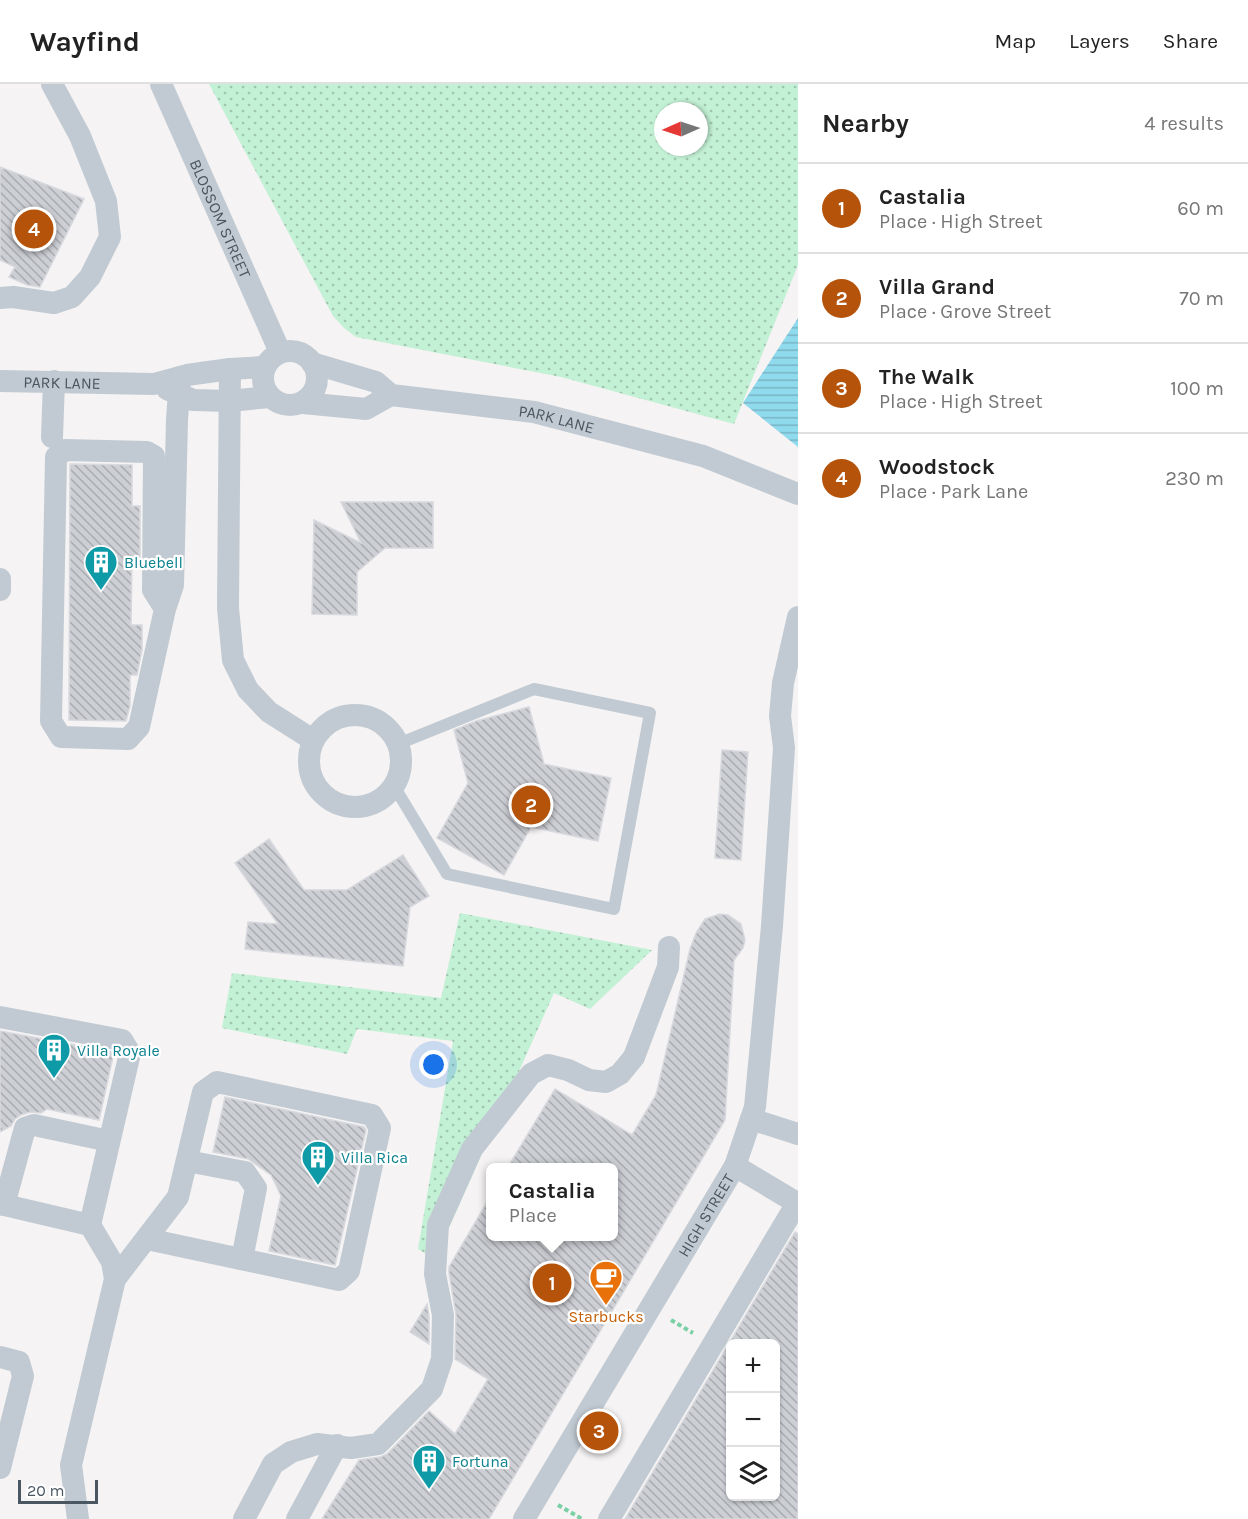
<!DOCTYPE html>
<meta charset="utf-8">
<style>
body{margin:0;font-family:Karla,sans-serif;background:#f6f6f6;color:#222}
.controls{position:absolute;right:18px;bottom:18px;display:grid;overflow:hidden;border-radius:9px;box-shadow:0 2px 4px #0004}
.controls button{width:54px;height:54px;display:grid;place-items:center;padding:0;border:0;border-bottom:2px solid #e0e0e0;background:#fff;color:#222;font:30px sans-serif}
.compass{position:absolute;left:654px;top:18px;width:54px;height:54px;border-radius:50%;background:#fff;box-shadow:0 2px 4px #0004;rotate:267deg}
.scale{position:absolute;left:18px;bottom:15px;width:80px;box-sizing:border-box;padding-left:6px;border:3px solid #4a5661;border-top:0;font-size:16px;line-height:21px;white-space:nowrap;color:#4a5661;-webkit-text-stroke:4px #fff;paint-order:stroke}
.you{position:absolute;left:434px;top:981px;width:21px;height:21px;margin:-15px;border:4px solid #fff;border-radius:50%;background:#1a73e8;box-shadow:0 0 0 9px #1a73e833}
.badge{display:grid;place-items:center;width:39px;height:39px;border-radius:50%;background:#b45309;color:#fff;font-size:20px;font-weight:700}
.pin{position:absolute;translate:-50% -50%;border:3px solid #fff;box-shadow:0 2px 6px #0006}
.popup{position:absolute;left:486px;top:1079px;width:132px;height:78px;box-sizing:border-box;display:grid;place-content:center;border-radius:9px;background:#fff;filter:drop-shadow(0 2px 4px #0005);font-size:20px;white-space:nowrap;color:#767676}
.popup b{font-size:22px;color:#222}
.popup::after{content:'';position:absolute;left:50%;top:100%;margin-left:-12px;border:12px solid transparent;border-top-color:#fff}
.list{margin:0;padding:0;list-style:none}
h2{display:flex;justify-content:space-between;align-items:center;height:78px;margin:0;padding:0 24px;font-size:26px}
h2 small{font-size:20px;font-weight:400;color:#767676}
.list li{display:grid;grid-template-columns:39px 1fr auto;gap:18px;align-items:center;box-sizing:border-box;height:90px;padding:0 24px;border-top:2px solid #e0e0e0}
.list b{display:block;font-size:22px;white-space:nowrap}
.list p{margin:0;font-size:20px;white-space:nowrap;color:#767676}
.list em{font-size:20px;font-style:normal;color:#767676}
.icon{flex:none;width:33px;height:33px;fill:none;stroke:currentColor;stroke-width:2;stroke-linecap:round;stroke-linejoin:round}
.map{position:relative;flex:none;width:798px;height:1435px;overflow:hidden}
header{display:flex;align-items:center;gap:36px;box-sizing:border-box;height:84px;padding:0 30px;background:#fff;border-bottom:2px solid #e0e0e0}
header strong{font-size:28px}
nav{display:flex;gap:33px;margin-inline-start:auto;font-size:21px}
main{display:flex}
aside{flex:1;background:#fff}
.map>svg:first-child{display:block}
</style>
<header>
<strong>Wayfind</strong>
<nav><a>Map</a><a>Layers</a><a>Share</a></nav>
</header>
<main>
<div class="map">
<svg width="798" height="1435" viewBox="0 0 798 1435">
<defs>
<pattern id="park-dots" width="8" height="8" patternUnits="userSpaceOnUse" patternTransform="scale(1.5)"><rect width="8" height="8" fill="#c3f1d5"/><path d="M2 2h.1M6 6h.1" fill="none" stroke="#a0c6b0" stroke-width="1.8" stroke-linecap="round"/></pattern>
<pattern id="water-rules" width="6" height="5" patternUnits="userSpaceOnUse" patternTransform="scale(1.5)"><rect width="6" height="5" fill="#90daee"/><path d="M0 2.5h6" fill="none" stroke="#78b4c4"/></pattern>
<pattern id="building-back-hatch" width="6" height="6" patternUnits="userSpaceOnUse" patternTransform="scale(1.5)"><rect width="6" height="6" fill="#cdcfd5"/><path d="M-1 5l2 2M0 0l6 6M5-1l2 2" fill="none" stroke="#a8abb0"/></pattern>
</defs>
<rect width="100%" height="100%" fill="#f5f3f3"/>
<path fill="url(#park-dots)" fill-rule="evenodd" d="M209 0H798V181L734 340 561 293 356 253 344 244 333 232ZM663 27H699V63H663Z
M460 829 652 866 590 925 554 909 435 1175 418 1165 453 957 357 945 347 970 222 944 232 889 441 914Z"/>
<path fill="url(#water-rules)" d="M798 234V363L743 319Z"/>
<path fill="url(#building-back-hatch)" stroke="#d7d9de" stroke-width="1.5" fill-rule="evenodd" d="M0 83 84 115 40 203 27 201 9 193 15 183 0 176Z
M70 380 132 381V422H140V473H132L131 541H142V566L137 591H130V622L126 637 69 636Z
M341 418H433V464H385L357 488V531L312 530 314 436 361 459Z
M529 623 544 680 611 694 598 757 531 743 504 791 437 754 468 699 454 646 476 637Z
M722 666 748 668 741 776 715 774Z
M269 755 304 806H347L403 771 429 812 410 823 403 882 245 865 248 838 278 840 235 779Z
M720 830 728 831 741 840 745 856 743 864 734 876 725 1036 489 1435H322L359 1376 380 1373 387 1370 429 1327 455 1350 488 1295 455 1275 456 1231 449 1189V1183L490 1113V1152H614V1083H508L555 1005 632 1051 656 1011 690 865 696 849 705 835Z
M0 947 114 968 99 1036 47 1025 41 1029 30 1028 21 1031 15 1035 11 1042 0 1048Z
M225 1013 364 1043 366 1046 335 1181 269 1167 281 1112 271 1091 248 1075 213 1068Z
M795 1148 798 1150V1435H625ZM730 1260H776V1413H730Z
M427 1220 429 1232V1260L410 1248Z"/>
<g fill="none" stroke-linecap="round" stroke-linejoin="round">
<path stroke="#7ad0a6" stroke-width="4" stroke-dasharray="4.5 3" stroke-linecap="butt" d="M671 1236 693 1249
M558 1421 582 1435"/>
<path stroke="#c1cad2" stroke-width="12" d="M394 702 447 790 614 825 650 629 534 605 398 660"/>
<g stroke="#c1cad2" stroke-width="22">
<path id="s1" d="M161 0 280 268"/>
<path d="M0 214 13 213 54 219 72 213 90 193 110 153 106 117 80 52 52 0"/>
<circle cx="290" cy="294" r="27"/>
<path id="s2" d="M312 279 376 298 391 311 534 328 703 372 798 410"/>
<path d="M230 285 228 524 233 576 248 606 269 628 313 656"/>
<path id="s3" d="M0 297 154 300 187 291 230 285 265 283"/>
<path d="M167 305 193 316 229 317 270 313"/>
<path d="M303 319 366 325 391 311"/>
<path d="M52 353 54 297"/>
<path d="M0 495V506"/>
<path d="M165 525 153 506 154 372 147 368 65 366 56 373 51 637 61 653 128 655 139 643 165 525 173 501 177 336 180 293"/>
<circle cx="355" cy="677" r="46"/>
<path d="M0 933 122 956 130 969 90 1141 0 1120"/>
<path d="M751 1035 798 1050"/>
<path d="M187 1077 245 1088 256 1104 242 1175"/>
<path d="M735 1082 755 1023 772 842 784 664 780 632 783 599 798 533"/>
<path d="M4 1121 25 1044 34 1041 109 1057"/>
<path d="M115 1195 178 1113 203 1008 217 998 372 1031 380 1044 349 1187 339 1196 147 1155"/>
<path d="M0 1273 19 1278 23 1292 0 1384"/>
<path d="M78 1435 71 1381 115 1195 112 1178 90 1141"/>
<path d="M244 1435 273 1380 291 1368 317 1360 351 1364 378 1360 432 1305 442 1275 443 1231 435 1190 438 1141 472 1065 531 990 548 981 568 986 589 996 606 998 620 990 634 973 668 883 669 863"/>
<path d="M297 1435 337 1361"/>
<path id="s4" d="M524 1435 735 1082 797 1119 609 1435"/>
</g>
</g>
<defs>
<symbol id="building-pin" viewBox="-11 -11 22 30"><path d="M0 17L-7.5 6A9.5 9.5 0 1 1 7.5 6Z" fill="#0f9aa8" stroke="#fff"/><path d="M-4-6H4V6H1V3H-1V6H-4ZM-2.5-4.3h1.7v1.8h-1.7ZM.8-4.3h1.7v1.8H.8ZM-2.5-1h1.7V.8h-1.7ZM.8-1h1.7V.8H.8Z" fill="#fff"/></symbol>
<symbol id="cafe-pin" viewBox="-11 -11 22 30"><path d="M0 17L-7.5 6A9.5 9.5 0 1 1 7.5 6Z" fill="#e8710a" stroke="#fff"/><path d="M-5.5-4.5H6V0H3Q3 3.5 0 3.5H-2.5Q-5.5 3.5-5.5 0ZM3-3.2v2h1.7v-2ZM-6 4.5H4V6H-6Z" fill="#fff"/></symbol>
</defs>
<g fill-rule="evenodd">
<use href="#building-pin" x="82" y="459" width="38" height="52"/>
<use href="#building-pin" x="35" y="947" width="38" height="52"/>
<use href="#building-pin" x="299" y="1054" width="38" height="52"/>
<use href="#cafe-pin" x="587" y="1174" width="38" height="52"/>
<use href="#building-pin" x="410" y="1358" width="38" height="52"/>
</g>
<g text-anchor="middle" stroke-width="4.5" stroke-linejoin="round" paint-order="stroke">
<g font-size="16" fill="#4a5661" stroke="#fff">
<text dy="6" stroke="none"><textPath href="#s1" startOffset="147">BLOSSOM STREET</textPath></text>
<text dy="6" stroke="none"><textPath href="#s3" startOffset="62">PARK LANE</textPath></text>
<text dy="6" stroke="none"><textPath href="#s2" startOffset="254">PARK LANE</textPath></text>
<text dy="6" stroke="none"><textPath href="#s4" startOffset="354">HIGH STREET</textPath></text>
</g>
<g font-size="16" fill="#0d838f" stroke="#fff" text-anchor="start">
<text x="124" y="484">Bluebell</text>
<text x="77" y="972">Villa Royale</text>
<text x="341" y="1079">Villa Rica</text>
<text x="452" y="1383">Fortuna</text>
</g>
<g font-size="16" fill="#c56008" stroke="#fff">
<text x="606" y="1238">Starbucks</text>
</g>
</g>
</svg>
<div class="controls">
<button>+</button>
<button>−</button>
<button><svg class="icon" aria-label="layers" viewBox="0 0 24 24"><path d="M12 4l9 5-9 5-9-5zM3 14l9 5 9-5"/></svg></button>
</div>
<svg class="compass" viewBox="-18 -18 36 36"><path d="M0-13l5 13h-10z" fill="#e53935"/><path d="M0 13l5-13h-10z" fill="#767676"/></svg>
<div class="scale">20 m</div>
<div class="you"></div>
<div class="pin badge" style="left:552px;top:1199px">1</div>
<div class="popup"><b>Castalia</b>Place</div>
<div class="pin badge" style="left:531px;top:721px">2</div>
<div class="pin badge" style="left:599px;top:1347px">3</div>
<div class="pin badge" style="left:34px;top:145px">4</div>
</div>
<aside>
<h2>Nearby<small>4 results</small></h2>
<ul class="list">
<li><span class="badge">1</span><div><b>Castalia</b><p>Place · High Street</p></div><em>60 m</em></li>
<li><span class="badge">2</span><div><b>Villa Grand</b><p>Place · Grove Street</p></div><em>70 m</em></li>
<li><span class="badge">3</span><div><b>The Walk</b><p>Place · High Street</p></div><em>100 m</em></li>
<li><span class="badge">4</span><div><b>Woodstock</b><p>Place · Park Lane</p></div><em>230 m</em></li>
</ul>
</aside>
</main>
